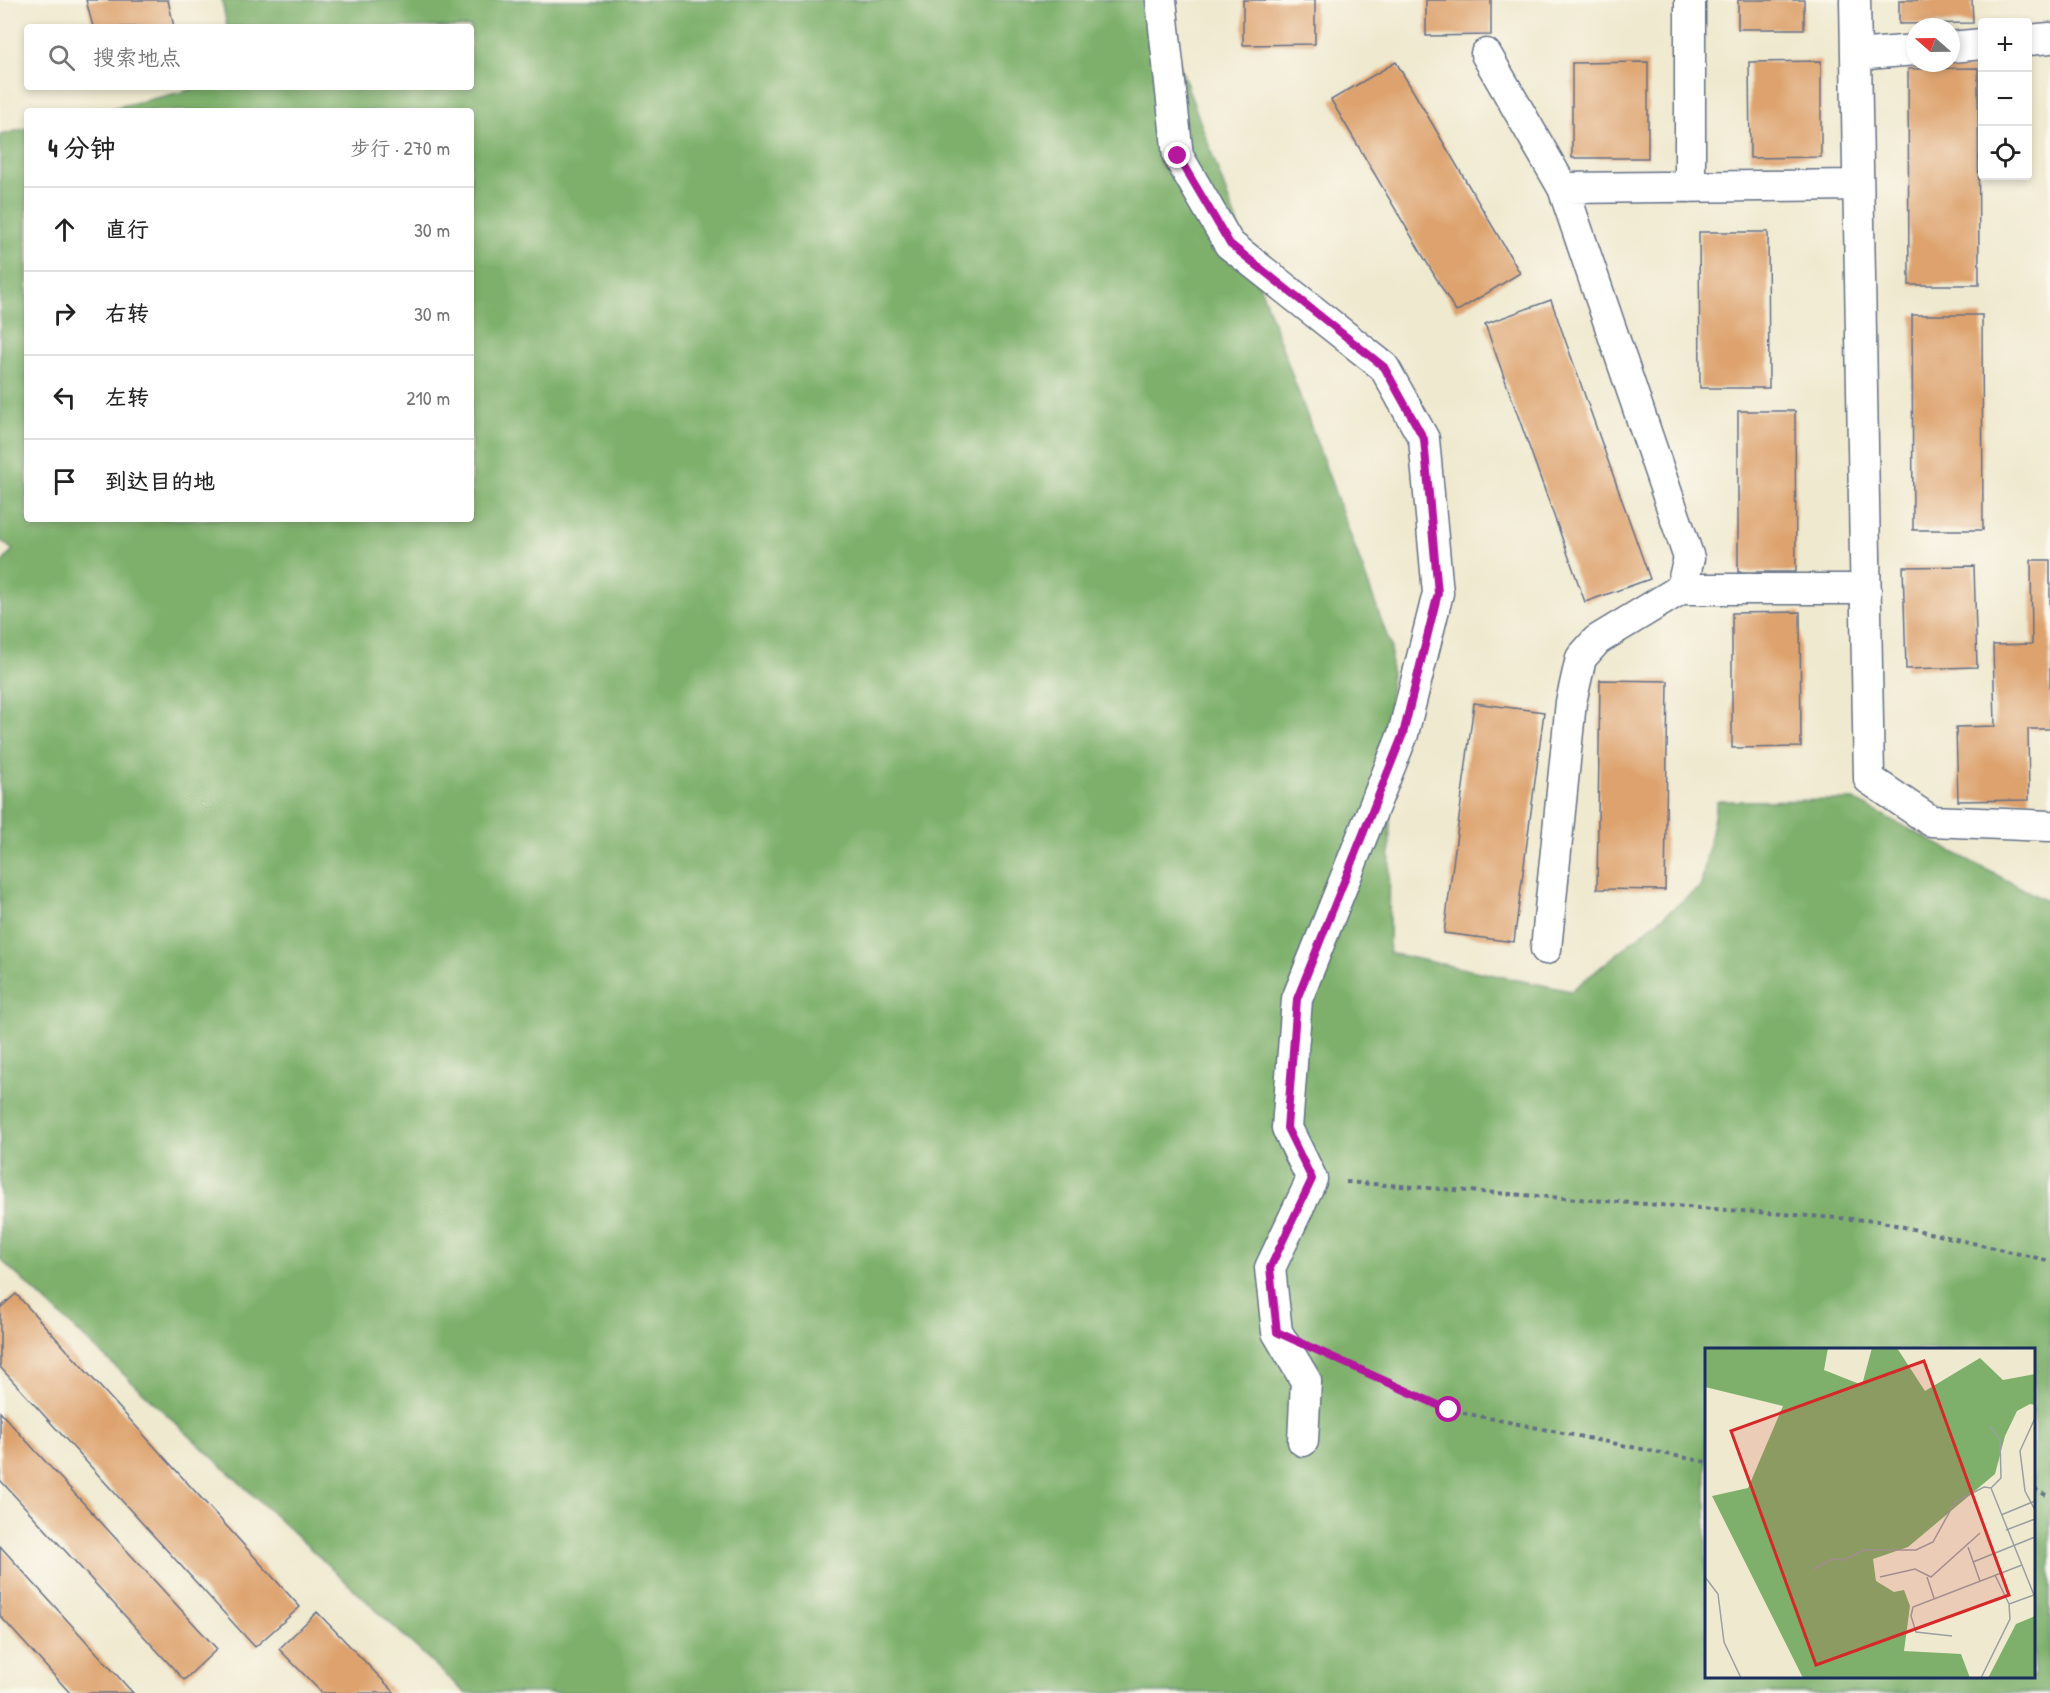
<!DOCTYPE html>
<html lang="zh">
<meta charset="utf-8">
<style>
body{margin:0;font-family:"Patrick Hand","LXGW WenKai TC",sans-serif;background:#f6f6f6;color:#222}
.controls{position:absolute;right:18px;top:18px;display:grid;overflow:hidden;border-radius:6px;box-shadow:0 3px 9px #0003}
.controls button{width:54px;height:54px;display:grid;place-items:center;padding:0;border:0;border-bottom:2px solid #e0e0e0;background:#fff;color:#222;font:30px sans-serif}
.compass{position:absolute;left:1906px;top:18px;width:54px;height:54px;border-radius:50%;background:#fff;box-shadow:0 3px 9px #0003;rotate:290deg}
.stop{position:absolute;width:18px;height:18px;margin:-14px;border:4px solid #b5179e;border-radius:50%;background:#fff}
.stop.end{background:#b5179e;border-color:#fff;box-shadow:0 2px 6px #0008}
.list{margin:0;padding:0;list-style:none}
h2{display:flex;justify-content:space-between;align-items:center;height:78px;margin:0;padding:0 24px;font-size:26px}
h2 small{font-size:20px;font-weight:400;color:#767676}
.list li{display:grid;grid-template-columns:39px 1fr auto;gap:18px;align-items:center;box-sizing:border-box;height:84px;padding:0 24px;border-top:2px solid #e0e0e0}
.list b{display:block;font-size:22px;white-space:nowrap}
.list em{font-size:20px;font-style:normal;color:#767676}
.icon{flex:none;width:33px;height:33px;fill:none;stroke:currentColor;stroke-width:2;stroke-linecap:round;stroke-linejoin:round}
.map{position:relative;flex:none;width:2050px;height:1693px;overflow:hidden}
.search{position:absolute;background:#fff;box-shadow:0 3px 9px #0003;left:24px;top:24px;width:450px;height:66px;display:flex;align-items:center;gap:15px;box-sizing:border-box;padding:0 21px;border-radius:6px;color:#767676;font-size:22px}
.panel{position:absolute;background:#fff;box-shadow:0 3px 9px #0003;left:24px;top:108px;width:450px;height:414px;border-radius:6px}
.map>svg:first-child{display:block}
</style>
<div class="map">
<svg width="2050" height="1693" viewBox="0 0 2050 1693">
<rect width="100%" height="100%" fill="#fbf7ec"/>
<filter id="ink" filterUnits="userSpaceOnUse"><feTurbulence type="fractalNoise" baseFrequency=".0167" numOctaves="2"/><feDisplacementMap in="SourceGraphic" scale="12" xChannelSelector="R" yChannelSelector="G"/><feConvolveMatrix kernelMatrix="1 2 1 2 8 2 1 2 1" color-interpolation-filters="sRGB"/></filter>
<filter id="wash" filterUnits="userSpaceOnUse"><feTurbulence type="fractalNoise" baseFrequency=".008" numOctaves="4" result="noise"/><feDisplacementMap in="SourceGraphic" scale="24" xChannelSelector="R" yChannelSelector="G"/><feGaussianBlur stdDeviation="1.35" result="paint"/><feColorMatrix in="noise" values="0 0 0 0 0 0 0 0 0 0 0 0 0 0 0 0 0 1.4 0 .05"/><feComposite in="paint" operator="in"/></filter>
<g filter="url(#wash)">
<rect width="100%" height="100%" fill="#efe9cf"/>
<path fill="#7eb06c" stroke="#4c7065" stroke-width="1.5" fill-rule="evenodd" d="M222 0H1156L1391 647 1389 953 1571 991 1701 886 1717 801 1854 800 2050 903V1693H465L0 1259V565L13 550 0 540V135L27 128V519H471V111H101L202 87H471V27H227ZM1706 1350H2034V1676H1706Z"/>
<g id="blocks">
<path fill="#dda26d" d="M86 0H168L174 27H93Z
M1243 0H1315V44L1243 45Z
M1426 0H1491V35L1426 36Z
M1738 0H1804V29H1738Z
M1899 0H1972L1973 23 1899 24Z
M1821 61V157L1750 158 1749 62Z
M1396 62 1520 273 1456 312 1331 100Z
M1648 62V158H1572V63Z
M1978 68 1979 285H1909L1908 69Z
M1699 232H1768L1769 388H1700Z
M1551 300 1650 579 1585 602 1485 324Z
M1912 315H1982L1983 530H1913Z
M1738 411H1795L1796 572H1738Z
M2031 560H2050V729H2028L2029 800 1958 801 1956 727 1995 726 1993 645 2032 644Z
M1974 566 1977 667 1906 669 1903 567Z
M1800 612 1801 747 1732 748V613Z
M1600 680 1668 681 1665 890 1597 889Z
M1474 703 1544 712 1514 942 1444 933Z
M16 1294 300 1607 255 1647 0 1367V1308Z
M0 1412 217 1649 184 1680 0 1480Z
M0 1546 133 1693H70L0 1616Z
M317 1612 395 1693H322L279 1649Z"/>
</g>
</g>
<g filter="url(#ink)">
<use href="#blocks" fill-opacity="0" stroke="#657086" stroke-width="1.5"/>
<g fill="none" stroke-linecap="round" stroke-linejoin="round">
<defs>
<path id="street" d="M1161 0 1178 156 1229 244 1384 367 1424 439 1438 593 1403 734 1297 999 1287 1128 1312 1179 1270 1268 1277 1332 1306 1381 1303 1441
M1690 0V187
M1855 0 1869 779 1931 821 2050 826
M2028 40 2050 38
M1951 47 1982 44
M1486 54 1563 188 1689 558 1681 589 1597 640 1581 658 1571 702 1546 949
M1856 55 1915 50
M1563 188 1858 185
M1681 589H1866"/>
</defs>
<use href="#street" stroke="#657086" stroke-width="33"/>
<path stroke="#657086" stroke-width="4" stroke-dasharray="4.5 4.5" stroke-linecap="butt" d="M1346 1182 1878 1221 2050 1261
M1331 1356 1449 1410 1706 1462
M2034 1489 2050 1497"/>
<use href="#street" stroke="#fff" stroke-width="30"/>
</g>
</g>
<g fill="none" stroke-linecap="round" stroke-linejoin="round" filter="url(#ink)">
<path stroke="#b5179e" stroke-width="8" d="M1178 156 1230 244 1384 367 1424 439 1438 593 1403 734 1297 999 1287 1128 1312 1179 1270 1268 1277 1332 1449 1410"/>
</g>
<g transform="translate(1705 1348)">
<rect width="330" height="330" fill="#efe9cf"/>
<path d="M0 0H123L119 22 157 37 167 0H192L220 43 275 10 298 32 330 26V57L325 56 312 63 300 88 290 126 203 199 168 211 171 233 189 244 199 242 205 258 199 303 256 306 265 330H98L7 148 43 140 78 58 0 39ZM330 268V330H283L311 276Z" fill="#7eb06c"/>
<path fill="none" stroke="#9a9fa2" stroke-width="1.5" d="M330 70 315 103 320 143 330 162M286 140 329 247M296 167 330 153M301 182 330 171M263 199 275 233M268 214 330 189M109 221 127 211 139 212 159 202H211L228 194 250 154 279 139 286 140 296 130 295 91 285 78M290 227 304 256M0 229 13 246 19 294 36 330M175 229 210 221 226 229 275 185M222 229 229 250M247 288 211 284 206 268 208 259 317 217M276 330 305 271 304 256 329 247"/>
<path fill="#d62828" fill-opacity="0.15" stroke="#d62828" stroke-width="3" d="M219 13 304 247 111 317 26 83Z"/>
<rect width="330" height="330" fill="none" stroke="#1b2f5e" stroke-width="3"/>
</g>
</svg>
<div class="controls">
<button>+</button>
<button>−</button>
<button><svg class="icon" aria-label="locate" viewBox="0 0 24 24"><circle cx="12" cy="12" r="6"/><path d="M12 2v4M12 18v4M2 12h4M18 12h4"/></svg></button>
</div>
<svg class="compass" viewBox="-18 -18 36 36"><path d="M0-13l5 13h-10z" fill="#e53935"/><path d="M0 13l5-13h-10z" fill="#767676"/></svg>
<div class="stop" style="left:1449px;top:1410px"></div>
<div class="stop end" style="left:1178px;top:156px"></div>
<div class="search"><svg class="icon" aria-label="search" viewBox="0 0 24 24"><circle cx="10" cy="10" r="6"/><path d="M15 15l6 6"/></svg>搜索地点</div>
<section class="panel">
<h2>4 分钟<small>步行 · 270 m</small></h2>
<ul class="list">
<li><svg class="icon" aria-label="ahead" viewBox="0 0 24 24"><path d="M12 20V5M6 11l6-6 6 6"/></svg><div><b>直行</b></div><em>30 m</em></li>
<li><svg class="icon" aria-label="right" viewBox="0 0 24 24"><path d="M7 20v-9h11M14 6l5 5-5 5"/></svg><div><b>右转</b></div><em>30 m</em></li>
<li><svg class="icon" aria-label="left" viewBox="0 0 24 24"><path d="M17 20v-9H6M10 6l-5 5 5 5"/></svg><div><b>左转</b></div><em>210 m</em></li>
<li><svg class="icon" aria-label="arrive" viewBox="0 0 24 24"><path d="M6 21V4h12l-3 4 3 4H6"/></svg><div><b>到达目的地</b></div></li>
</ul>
</section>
</div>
